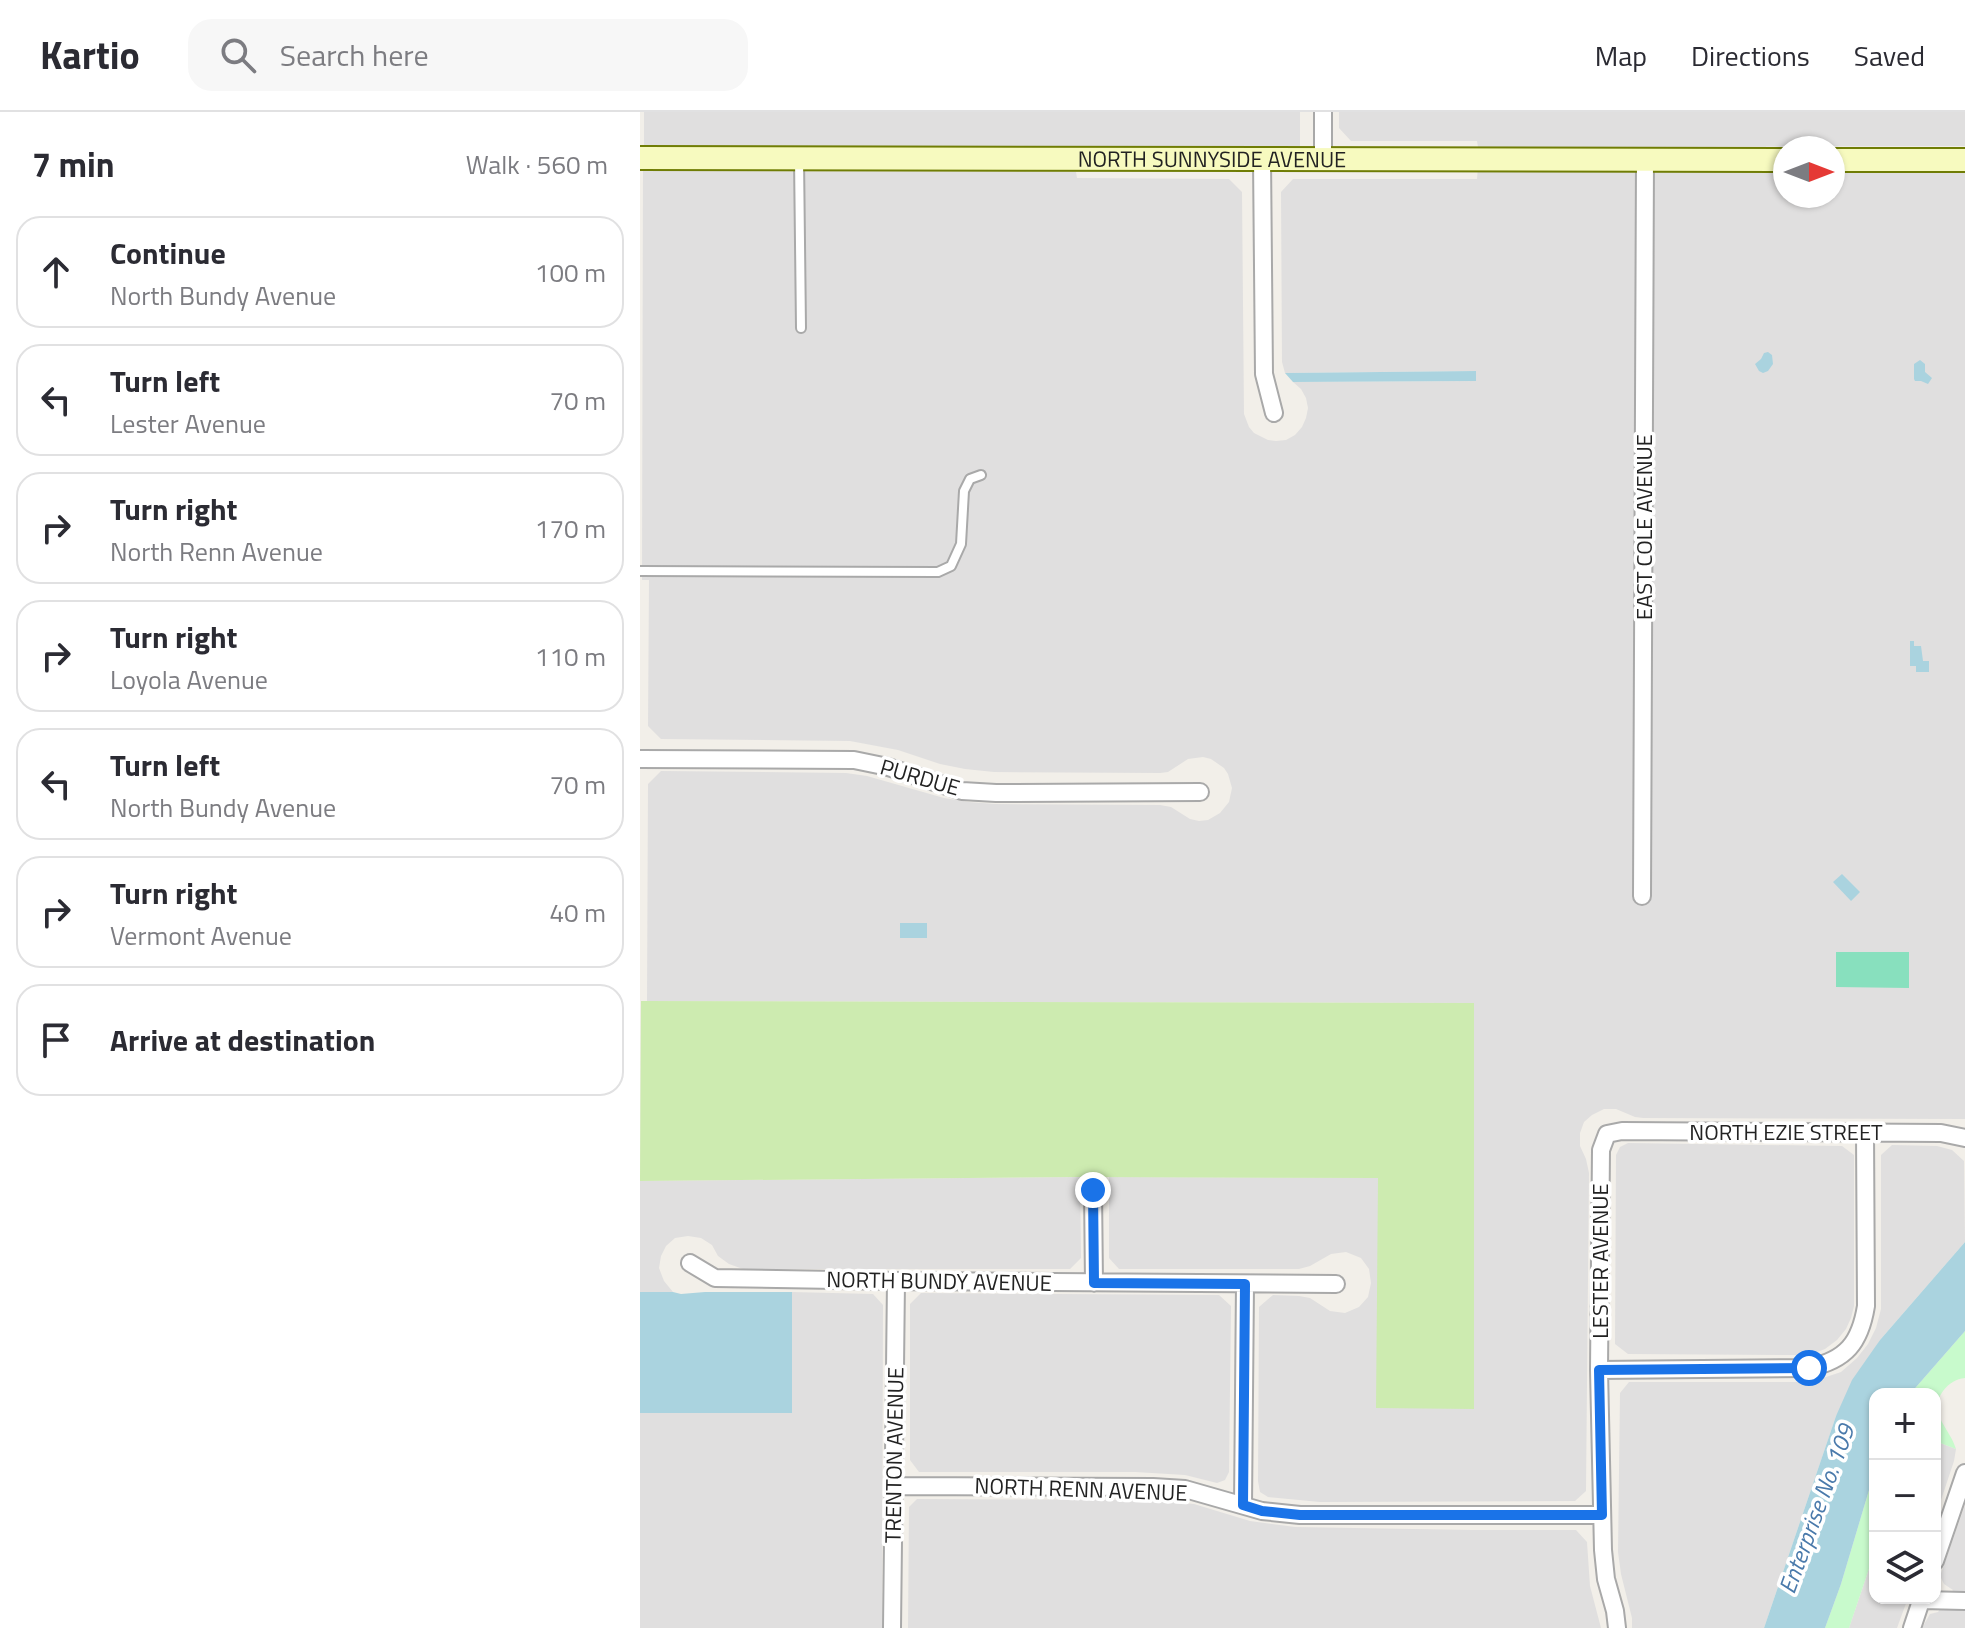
<!DOCTYPE html>
<meta charset="utf-8">
<style>
body{margin:0;font-family:"Titillium Web",sans-serif;background:#f7f7f7;color:#2b2b33}
.controls{position:absolute;right:24px;bottom:24px;display:grid;overflow:hidden;border-radius:16px;box-shadow:0 2px 6px #0004}
.controls button{width:72px;height:72px;display:grid;place-items:center;padding:0;border:0;border-bottom:2px solid #e1e1e2;background:#fff;color:#2b2b33;font:40px sans-serif}
.compass{position:absolute;left:1133px;top:24px;width:72px;height:72px;border-radius:50%;background:#fff;box-shadow:0 2px 6px #0004;rotate:90deg}
.stop{position:absolute;width:24px;height:24px;margin:-18px;border:6px solid #1a73e8;border-radius:50%;background:#fff}
.stop.end{background:#1a73e8;border-color:#fff;box-shadow:0 2px 8px #0008}
.list{margin:0;padding:0;list-style:none}
h2{display:flex;justify-content:space-between;align-items:center;height:104px;margin:0;padding:0 32px;font-size:34px}
h2 small{font-size:26px;font-weight:400;color:#7c7c81}
.list li{display:grid;grid-template-columns:52px 1fr auto;gap:24px;align-items:center;box-sizing:border-box;height:112px;margin:0 16px 16px;padding:0 16px;border:2px solid #e1e1e2;border-radius:24px}
.list b{display:block;font-size:30px;white-space:nowrap}
.list p{margin:0;font-size:26px;white-space:nowrap;color:#7c7c81}
.list em{font-size:26px;font-style:normal;color:#7c7c81}
.icon{flex:none;width:44px;height:44px;fill:none;stroke:currentColor;stroke-width:2;stroke-linecap:round;stroke-linejoin:round}
.map{position:relative;flex:none;width:1325px;height:1516px;overflow:hidden}
header{display:flex;align-items:center;gap:48px;box-sizing:border-box;height:112px;padding:0 40px;background:#fff;border-bottom:2px solid #e1e1e2}
header strong{font-size:38px}
nav{display:flex;gap:44px;margin-inline-start:auto;font-size:28px}
.search{width:560px;height:72px;background:#f7f7f7;display:flex;align-items:center;gap:20px;box-sizing:border-box;padding:0 28px;border-radius:24px;color:#7c7c81;font-size:30px}
main{display:flex}
aside{flex:1;background:#fff}
.map>svg:first-child{display:block}
</style>
<header>
<strong>Kartio</strong>
<div class="search"><svg class="icon" aria-label="search" viewBox="0 0 24 24"><circle cx="10" cy="10" r="6"/><path d="M15 15l6 6"/></svg>Search here</div>
<nav><a>Map</a><a>Directions</a><a>Saved</a></nav>
</header>
<main>
<aside>
<h2>7 min<small>Walk · 560 m</small></h2>
<ul class="list">
<li><svg class="icon" aria-label="ahead" viewBox="0 0 24 24"><path d="M12 20V5M6 11l6-6 6 6"/></svg><div><b>Continue</b><p>North Bundy Avenue</p></div><em>100 m</em></li>
<li><svg class="icon" aria-label="left" viewBox="0 0 24 24"><path d="M17 20v-9H6M10 6l-5 5 5 5"/></svg><div><b>Turn left</b><p>Lester Avenue</p></div><em>70 m</em></li>
<li><svg class="icon" aria-label="right" viewBox="0 0 24 24"><path d="M7 20v-9h11M14 6l5 5-5 5"/></svg><div><b>Turn right</b><p>North Renn Avenue</p></div><em>170 m</em></li>
<li><svg class="icon" aria-label="right" viewBox="0 0 24 24"><path d="M7 20v-9h11M14 6l5 5-5 5"/></svg><div><b>Turn right</b><p>Loyola Avenue</p></div><em>110 m</em></li>
<li><svg class="icon" aria-label="left" viewBox="0 0 24 24"><path d="M17 20v-9H6M10 6l-5 5 5 5"/></svg><div><b>Turn left</b><p>North Bundy Avenue</p></div><em>70 m</em></li>
<li><svg class="icon" aria-label="right" viewBox="0 0 24 24"><path d="M7 20v-9h11M14 6l5 5-5 5"/></svg><div><b>Turn right</b><p>Vermont Avenue</p></div><em>40 m</em></li>
<li><svg class="icon" aria-label="arrive" viewBox="0 0 24 24"><path d="M6 21V4h12l-3 4 3 4H6"/></svg><div><b>Arrive at destination</b></div></li>
</ul>
</aside>
<div class="map">
<svg width="1325" height="1516" viewBox="0 0 1325 1516">
<rect width="100%" height="100%" fill="#f2efe9"/>
<path fill="#e0dfdf" d="M4 0H660V35L4 34Z
M699 0H1325V34L838 35 837 29H711L699 16Z
M838 54 1145 57V84H1193V57L1325 59V1007L1003 1006 995 1005 976 997H964L952 1003 944 1010 940 1021V1034L946 1047 949 1061 946 1379 935 1389 680 1390 628 1385 620 1380 618 1369 619 1195 633 1183 659 1184 670 1186 690 1199 705 1201 719 1195 728 1185 731 1171 729 1157 721 1146 706 1140 691 1142 670 1154 659 1157H479L469 1146V1065L739 1066 737 1296 834 891 7 889 8 672 21 659 206 661 227 664 304 686 329 690 355 692 520 693 531 695 550 707 559 709 568 708 580 701 589 690 592 676 588 662 584 656 571 647 563 645 548 647 528 660 520 661 354 660 325 657 300 652 258 638 210 629 21 627 8 614 9 468H2L3 59 436 60 437 66 589 67 602 80 604 302 609 315 614 321 628 328 636 329 646 328 655 323 662 315 666 306 668 296 666 286 661 277 653 270 836 269V259L645 261 642 250 641 80 653 67H837Z
M988 1031 1202 1034 1214 1043V1194L1211 1206 1206 1217 1197 1228 1185 1237 1172 1242 1159 1243 988 1242 975 1232 976 1043 980 1035Z
M1252 1033 1297 1034 1312 1038 1324 1049 1325 1130 1240 1228 1196 1304 1124 1516H992V1506L981 1462 978 1440 980 1281 989 1270H1162L1180 1267 1201 1260 1217 1246 1228 1232 1236 1216 1241 1197V1043Z
M440 1065 441 1146 430 1157H103L89 1152 78 1144 72 1133 61 1126 48 1124 35 1126 26 1134 21 1144 19 1156 24 1169 33 1180H0V1069Z
M152 1180 233 1182 243 1193 242 1516H0V1301H152Z
M281 1181 579 1183 591 1194 589 1360 585 1368 577 1371 545 1363 495 1360H279L270 1348V1192Z
M1295 1329 1316 1337 1314 1349 1295 1406Z
M277 1387 513 1388 554 1392 610 1409 655 1415 832 1418H936L947 1430 950 1474 961 1516H268L269 1395Z
M1325 1393V1516H1282L1290 1502 1298 1500 1313 1478 1304 1472 1300 1464Z
M1235 1439V1486H1268L1257 1516H1209Z"/>
<path fill="#cdebb0" d="M1 889 834 891V1297L736 1296 738 1066 440 1065 0 1069Z"/>
<path fill="#c8facc" d="M1325 1219V1266C1316 1267 1309 1271 1303 1279 1287 1301 1310 1316 1316 1337L1295 1329V1282H1270Z
M1235 1358V1439L1209 1516H1185L1201 1472Z"/>
<path fill="#88e0be" d="M1196 840H1269V876L1196 875Z"/>
<path fill="#aad3df" d="M1128 240 1132 243 1133 252 1128 259 1123 261 1119 259 1115 252 1121 247 1124 241Z
M1280 248 1285 252V260L1292 266 1288 272 1281 269H1275L1274 267V252Z
M836 259V269L653 270 645 261Z
M1270 529H1274V534H1281L1283 549H1289V560H1276V554H1270Z
M1202 762 1220 780 1211 789 1193 770Z
M260 811H287V826H260Z
M1325 1130V1219L1270 1282H1235V1358L1201 1472 1185 1516H1124L1196 1304 1212 1268 1240 1228Z
M0 1180H33L41 1182 65 1180H152V1301H0Z"/>
<g fill="none" stroke-linecap="round" stroke-linejoin="round">
<defs>
<path id="lane" d="M159 46 161 216
M0 459 298 460 311 454 321 432 324 379 330 367 341 363"/>
<path id="street" d="M683 0V46
M622 47 624 262 634 301
M0 647 214 648 248 655 322 679 356 681 560 680
M1002 784 1005 47
M453 1078 454 1171
M50 1151 75 1166 256 1169 696 1172
M959 1258 1169 1256C1206 1248 1220 1231 1226 1194L1225 1020
M253 1374 513 1375 545 1377 622 1399 660 1403H962
M603 1393 605 1172
M1295 1449 1325 1361
M1282 1488 1325 1489
M252 1516 256 1169
M977 1516 975 1499 966 1467 963 1438 959 1258 961 1038 967 1022 982 1019 1301 1021 1325 1026
M1272 1516 1282 1486"/>
<g id="secondary">
<path id="s1" d="M0 46 1145 48"/>
<path d="M1193 48H1325"/>
</g>
</defs>
<use href="#lane" stroke="#a9a9a9" stroke-width="12"/>
<use href="#street" stroke="#a9a9a9" stroke-width="20"/>
<use href="#secondary" stroke="#707d05" stroke-width="26"/>
<use href="#lane" stroke="#fff" stroke-width="8"/>
<use href="#street" stroke="#fff" stroke-width="16"/>
<use href="#secondary" stroke="#f7fabf" stroke-width="22"/>
</g>
<g fill="none" stroke-linecap="round" stroke-linejoin="round">
<path stroke="#1a73e8" stroke-width="10" d="M453 1078 454 1171 605 1172 603 1393 622 1399 660 1403H962L959 1258 1169 1256"/>
</g>
<g text-anchor="middle" stroke-width="7" stroke-linejoin="round" paint-order="stroke">
<g font-size="22" fill="#222" stroke="#fff">
<text dy="8" stroke="none"><textPath href="#s1" startOffset="572">NORTH SUNNYSIDE AVENUE</textPath></text>
<text transform="translate(1004 415) rotate(-90)" y="8">EAST COLE AVENUE</text>
<text transform="translate(280 665) rotate(16)" y="8">PURDUE</text>
<text x="1146" y="1028">NORTH EZIE STREET</text>
<text transform="translate(960 1149) rotate(-90)" y="8">LESTER AVENUE</text>
<text transform="translate(299 1169) rotate(1)" y="8">NORTH BUNDY AVENUE</text>
<text transform="translate(254 1343) rotate(-89)" y="8">TRENTON AVENUE</text>
<text transform="translate(441 1377) rotate(2)" y="8">NORTH RENN AVENUE</text>
</g>
<g font-size="24" font-style="italic" fill="#4a7aab" stroke="#fff">
<text transform="translate(1177 1397) rotate(-70)" y="8">Enterprise No. 109</text>
</g>
</g>
</svg>
<div class="controls">
<button>+</button>
<button>−</button>
<button><svg class="icon" aria-label="layers" viewBox="0 0 24 24"><path d="M12 4l9 5-9 5-9-5zM3 14l9 5 9-5"/></svg></button>
</div>
<svg class="compass" viewBox="-18 -18 36 36"><path d="M0-13l5 13h-10z" fill="#e53935"/><path d="M0 13l5-13h-10z" fill="#7c7c81"/></svg>
<div class="stop" style="left:1169px;top:1256px"></div>
<div class="stop end" style="left:453px;top:1078px"></div>
</div>
</main>
